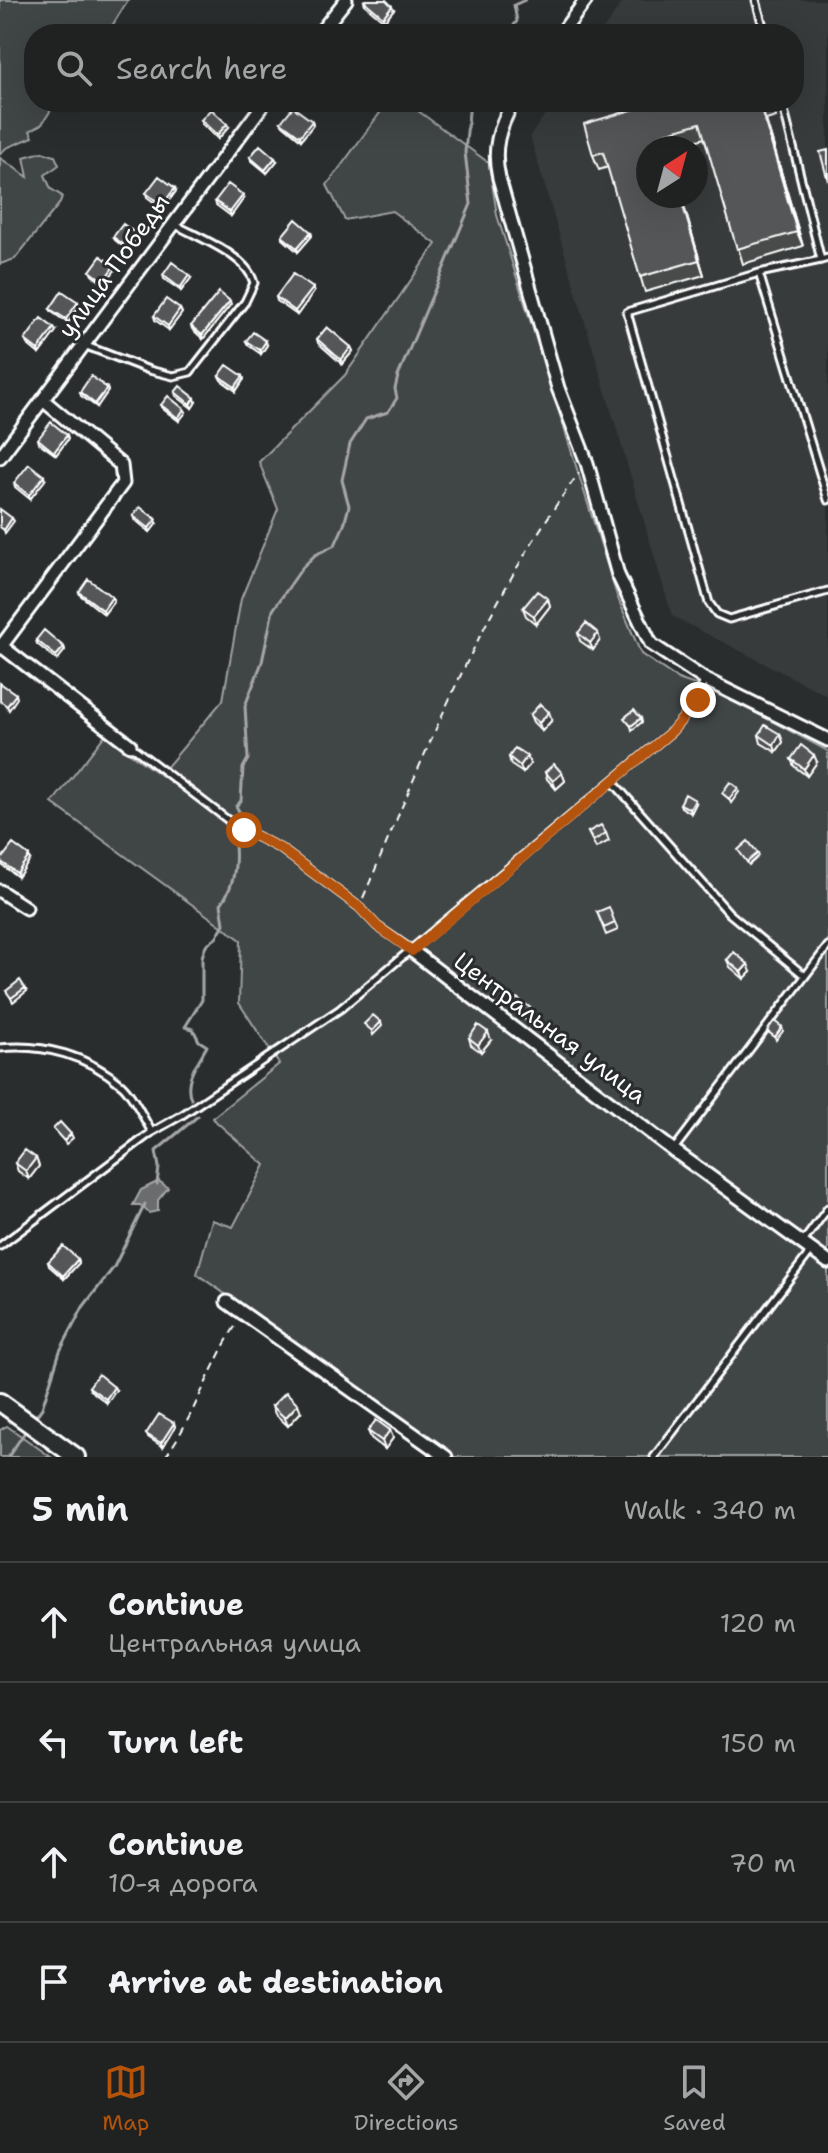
<!DOCTYPE html>
<meta charset="utf-8">
<style>
body{margin:0;font-family:"Shantell Sans",sans-serif;background:#2d2f2f;color:#f1f3f6}
.compass{position:absolute;left:636px;top:136px;width:72px;height:72px;border-radius:50%;background:#202222;box-shadow:0 8px 32px #0002;rotate:36deg}
.stop{position:absolute;width:24px;height:24px;margin:-18px;border:6px solid #b45309;border-radius:50%;background:#fff}
.stop.end{background:#b45309;border-color:#fff;box-shadow:0 2px 8px #0008}
.list{margin:0;padding:0;list-style:none}
h2{display:flex;justify-content:space-between;align-items:center;height:104px;margin:0;padding:0 32px;font-size:34px}
h2 small{font-size:26px;font-weight:400;color:#a2a4a5}
.list li{display:grid;grid-template-columns:52px 1fr auto;gap:24px;align-items:center;box-sizing:border-box;height:120px;padding:0 32px;border-top:2px solid #3d3f40}
.list b{display:block;font-size:30px;white-space:nowrap}
.list p{margin:0;font-size:26px;white-space:nowrap;color:#a2a4a5}
.list em{font-size:26px;font-style:normal;color:#a2a4a5}
.icon{flex:none;width:44px;height:44px;fill:none;stroke:currentColor;stroke-width:2;stroke-linecap:round;stroke-linejoin:round}
.map{position:relative;flex:none;width:828px;height:1457px;overflow:hidden}
.search{position:absolute;background:#202222;box-shadow:0 8px 32px #0002;left:24px;right:24px;top:24px;height:88px;display:flex;align-items:center;gap:20px;box-sizing:border-box;padding:0 28px;border-radius:32px;color:#a2a4a5;font-size:30px}
.sheet{height:584px;background:#202222}
nav{display:flex;justify-content:space-around;align-items:center;box-sizing:border-box;height:112px;border-top:2px solid #3d3f40;background:#202222;font-size:22px;color:#a2a4a5}
nav a{display:grid;justify-items:center;gap:4px}
nav .on{color:#b45309}
.map>svg:first-child{display:block}
</style>
<div class="map">
<svg width="828" height="1457" viewBox="0 0 828 1457">
<rect width="100%" height="100%" fill="#2a2d2e"/>
<filter id="ink" filterUnits="userSpaceOnUse"><feTurbulence type="fractalNoise" baseFrequency=".0125" numOctaves="2"/><feDisplacementMap in="SourceGraphic" scale="16" xChannelSelector="R" yChannelSelector="G"/><feConvolveMatrix kernelMatrix="1 2 1 2 8 2 1 2 1" color-interpolation-filters="sRGB"/></filter>
<g filter="url(#ink)">
<path fill="#373a3b" fill-rule="evenodd" d="M624 0H828V696L672 616 530 136 554 102H794V34H600ZM648 148H696V196H648Z"/>
<path fill="#414445" stroke="#a0a2a2" stroke-width="2" d="M0 0H128L107 34H34V102H56L42 124 30 131 33 137 6 148 0 154Z
M388 102H406L489 163 497 215 617 596 641 654 678 679 721 694 828 751V1457H454L197 1274 212 1220 233 1227 265 1165 212 1118 279 1064 239 1003 241 940 52 803 105 735 160 775 223 700 241 599 278 509 259 462 345 375 436 244 392 211 345 220 327 185Z
M42 152 55 156 59 165 45 175 51 189 62 196 60 203 15 259 0 264V158L28 177 24 157Z
M7 1426 51 1457H0V1430Z"/>
<path fill="#6a6c6d" stroke="#a6a7a7" stroke-width="2" d="M159 1181 168 1188 158 1200V1211L149 1213 140 1205H133L141 1190Z"/>
<g fill="none" stroke-linecap="round" stroke-linejoin="round">
<path stroke="#a6a7a7" stroke-width="3" d="M508 34 517 21 514 5 525 0
M242 823 245 822 236 806 241 801 243 768 248 759 245 706 262 662 273 610 302 568 315 555 335 545 344 525 349 506 342 480 350 444 366 419 388 412 397 398 395 389 398 376 471 204 465 152 470 102
M191 1099C183 1079 198 1063 207 1046L199 1041 193 1029 185 1027 202 1000V957L206 945 216 938 224 924 221 904C237 882 237 858 234 832
M157 1184 159 1167 156 1151 198 1116
M34 1419 42 1408 60 1351 83 1307 114 1267 145 1204
M8 1457 27 1429"/>
<defs>
<path id="service" d="M756 0 765 34
M782 102 821 260 828 258
M821 260 759 273 627 312 709 603 717 614 729 619 828 591
M759 273 828 500
M84 345 149 370 173 376 190 372 245 302 254 283C247 255 199 238 174 224
M131 746 233 824
M613 782 729 913 805 976
M244 830 281 849 359 907 377 926 412 950
M0 1048C44 1043 88 1056 122 1085 134 1096 143 1118 152 1132
M674 1149 828 946
M803 1242 828 1208
M0 1246 152 1132 182 1115 340 1009 672 731 698 700 704 680
M654 1457 811 1251"/>
<path id="minor" d="M319 34 346 0
M561 34 586 0
M513 102C499 128 492 148 499 178L558 388 587 463 618 575 651 644 704 679 828 740
M0 457 265 102
M0 645 130 745
M0 648 123 483 121 465 43 400
M0 891 26 908
M412 951 673 1150 828 1262
M227 1302 446 1457"/>
<path id="primary" d="M0 1402 76 1457"/>
</defs>
<use href="#service" stroke="#fff" stroke-width="11"/>
<use href="#minor" stroke="#fff" stroke-width="17"/>
<use href="#primary" stroke="#fff" stroke-width="22"/>
<path stroke="#fff" stroke-width="2" stroke-dasharray="8 6" stroke-linecap="butt" d="M363 898C426 752 484 601 579 473
M165 1457C195 1416 209 1367 236 1325"/>
<use href="#service" stroke="#2a2d2e" stroke-width="5"/>
<use href="#minor" stroke="#2a2d2e" stroke-width="11"/>
<use href="#primary" stroke="#2a2d2e" stroke-width="16"/>
</g>
<path fill="#494b4c" stroke="#fff" stroke-width="2" d="M364 1 394 9 384 21 365 5Z
M659 102H772L776 117 766 120 803 246 743 264 705 138 668 148H648L681 196 704 275 645 292 608 167 599 170 593 155Z
M201 120 229 127 218 139 202 124Z
M312 121 313 125 301 140 283 125 281 122Z
M250 157 277 161 267 173 251 160Z
M176 191 163 209 147 197 146 193Z
M244 198 231 216 216 205 215 201Z
M311 232 312 236 298 252 283 239 282 236Z
M138 235 140 239 130 252 115 240 113 237Z
M114 266 115 270 104 284 92 275 90 271Z
M163 275 191 278 181 291 164 279Z
M314 292 297 315 277 301 276 297Z
M231 304 203 339 192 329 191 326Z
M79 306 68 323 52 312 50 309Z
M180 309 182 313 169 330 155 320 154 316Z
M56 331 39 354 27 344 25 340Z
M317 339 351 347 353 351 342 364 318 343Z
M246 341 267 345 261 354 248 345Z
M219 376H243L244 379 236 391 221 380Z
M107 388 108 391 97 407 81 396 80 392Z
M175 392 196 402 192 408 176 396Z
M161 405 184 409 186 412 179 421 163 409Z
M67 435 68 439 56 455 39 443 38 439Z
M45 480 30 499 15 487 14 483Z
M133 516 157 523 150 532 134 519Z
M79 592 112 597 114 601 104 614 80 595Z
M548 599 550 606 536 624 526 616 523 608Z
M578 633 600 640 593 650 580 641Z
M36 640 64 647 65 650 57 660 37 644Z
M530 715 552 720 542 731 533 722Z
M780 734 783 742 776 752 761 743 759 735Z
M527 756 530 764 523 773 511 765 509 757Z
M791 759 817 762 807 776 794 766Z
M545 772 562 773 565 781 556 789 547 779Z
M696 803 691 813 681 807 680 804Z
M588 832 606 833 609 841 596 848Z
M30 860 18 877 2 865 0 861Z
M597 912 615 923 618 930 606 935Z
M727 960 751 972 744 979 730 967Z
M512 1004 532 1009 535 1017 530 1023 515 1012Z
M469 1038 491 1040 481 1052 471 1045Z
M36 1158 39 1166 29 1179 18 1171 15 1163Z
M78 1259 79 1263 64 1279 49 1266 48 1262Z
M89 1387 116 1390 107 1403 90 1390Z
M272 1406 301 1412 288 1426 275 1414Z
M174 1423 175 1427 163 1447 148 1437 146 1434Z
M390 1430 393 1438 385 1449 371 1438 368 1431Z"/>
<path fill="#3c3d3e" stroke="#fff" stroke-width="2" d="M392 6 394 9 384 21 383 17Z
M760 105 766 120 803 246 797 232Z
M312 121 313 125 301 140 300 136Z
M227 124 229 127 218 139 217 135Z
M275 158 277 161 267 173 265 170Z
M175 188 176 191 163 209 162 205Z
M243 195 244 198 231 216 230 212Z
M680 196H681L704 275 699 260Z
M311 232 312 236 298 252 297 248Z
M138 235 140 239 130 252 129 248Z
M114 266 115 270 104 284 103 281Z
M189 275 191 278 181 291 180 288Z
M313 288 314 292 297 315 295 311Z
M230 301 231 304 203 339 202 335Z
M78 302 79 306 68 323 66 319Z
M180 309 182 313 169 330 168 326Z
M54 328 56 331 39 354 38 350Z
M266 341 267 345 261 354 260 350Z
M351 347 353 351 342 364 341 360Z
M243 376 244 379 236 391 235 387Z
M107 388 108 391 97 407 95 404Z
M195 398 196 402 192 408 190 404Z
M184 409 186 412 179 421 178 418Z
M67 435 68 439 56 455 54 452Z
M44 476 45 480 30 499 29 495Z
M12 518 14 521 5 533 4 530Z
M156 519 157 523 150 532 149 528Z
M112 597 114 601 104 614 103 610Z
M548 599 550 606 536 624 534 616Z
M598 633 600 640 593 650 590 643Z
M64 647 65 650 57 660 56 656Z
M16 694 17 698 9 710 7 706Z
M549 712 552 720 542 731 539 723Z
M641 718 642 722 632 730 631 726Z
M780 734 783 742 776 752 774 745Z
M814 755 817 762 807 776 804 769Z
M527 756 530 764 523 773 520 766Z
M562 773 565 781 556 789 553 781Z
M738 788 739 792 731 803 729 799Z
M695 800 696 803 691 813 690 809Z
M758 853 759 856 749 865 747 862Z
M29 856 30 860 18 877 17 873Z
M748 964 751 972 744 979 741 972Z
M25 988 27 991 13 1002 11 998Z
M532 1009 535 1017 530 1023 527 1016Z
M381 1022 382 1026 373 1035 372 1031Z
M782 1027 783 1031 776 1040 775 1037Z
M488 1032 491 1040 481 1052 478 1045Z
M71 1134 73 1138 66 1144 64 1141Z
M36 1158 39 1166 29 1179 26 1171Z
M78 1259 79 1263 64 1279 63 1276Z
M114 1387 116 1390 107 1403 106 1399Z
M298 1404 301 1412 288 1426 285 1418Z
M174 1423 175 1427 163 1447 161 1443Z
M390 1430 393 1438 385 1449 382 1441Z"/>
<path fill="#555758" stroke="#fff" stroke-width="2" d="M365 0H386L392 6 383 17 364 1Z
M263 28 272 34H259Z
M659 102H771L760 105 797 232 737 249 700 123 662 134 666 148H648V196H680L699 260 640 277 603 152 593 155 584 124Z
M293 107 312 121 300 136 281 122Z
M211 109 227 124 217 135 201 120Z
M260 145 275 158 265 170 250 157Z
M828 150V181L820 152Z
M159 176 175 188 162 205 146 193Z
M228 184 243 195 230 212 215 201Z
M296 219 311 232 297 248 282 236Z
M123 224 138 235 129 248 113 237Z
M101 256 114 266 103 281 90 271Z
M172 262 189 275 180 288 163 275Z
M293 274 313 288 295 311 276 297Z
M62 291 78 302 66 319 50 309Z
M219 292 230 301 202 335 191 326Z
M166 299 180 309 168 326 154 316Z
M41 318 54 328 38 350 25 340Z
M327 327 351 347 341 360 317 339Z
M253 332 266 341 260 350 246 341Z
M227 365 243 376 235 387 219 376Z
M91 376 107 388 95 404 80 392Z
M180 386 195 398 190 404 175 392Z
M168 396 184 409 178 418 161 405Z
M51 422 67 435 54 452 38 439Z
M29 464 44 476 29 495 14 483Z
M140 507 156 519 149 528 133 516Z
M0 509 12 518 4 530 0 527Z
M88 579 112 597 103 610 79 592Z
M537 591 548 599 534 616 523 608Z
M586 623 598 633 590 643 578 633Z
M44 630 64 647 56 656 36 640Z
M0 683 16 694 7 706 0 701Z
M540 704 549 712 539 723 530 715Z
M634 710 641 718 631 726 624 718Z
M765 725 780 734 774 745 759 735Z
M801 745 814 755 804 769 791 759Z
M515 748 527 756 520 766 509 757Z
M554 764 562 773 553 781 545 772Z
M730 782 738 788 729 799 722 793Z
M685 794 695 800 690 809 680 804Z
M601 825 606 833 593 841 588 832Z
M748 841 758 853 747 862 738 850Z
M13 844 29 856 17 873 0 861Z
M609 907 615 923 604 928 597 912Z
M734 952 748 964 741 972 727 960Z
M20 980 25 988 11 998 6 991Z
M517 998 532 1009 527 1016 512 1004Z
M373 1015 381 1022 372 1031 364 1024Z
M774 1021 782 1027 775 1037 767 1031Z
M478 1025 488 1032 478 1045 469 1038Z
M60 1122 71 1134 64 1141 53 1129Z
M25 1150 36 1158 26 1171 15 1163Z
M63 1246 78 1259 63 1276 48 1262Z
M98 1374 114 1387 106 1399 89 1387Z
M286 1392 298 1404 285 1418 272 1406Z
M159 1414 174 1423 161 1443 146 1434Z
M376 1420 390 1430 382 1441 368 1431Z"/>
</g>
<g fill="none" stroke-linecap="round" stroke-linejoin="round" filter="url(#ink)">
<path stroke="#b45309" stroke-width="10" d="M244 830 281 849 359 907 377 926 412 951 672 731 698 700"/>
</g>
<g text-anchor="middle" stroke-width="6" stroke-linejoin="round" paint-order="stroke">
<g font-size="24" fill="#fff" stroke="#2a2d2e">
<text transform="translate(114 266) rotate(-54)" y="8">улица Победы</text>
<text transform="translate(550 1028) rotate(37)" y="8">Центральная улица</text>
</g>
</g>
</svg>
<svg class="compass" viewBox="-18 -18 36 36"><path d="M0-13l5 13h-10z" fill="#e53935"/><path d="M0 13l5-13h-10z" fill="#a2a4a5"/></svg>
<div class="stop" style="left:244px;top:830px"></div>
<div class="stop end" style="left:698px;top:700px"></div>
<div class="search"><svg class="icon" aria-label="search" viewBox="0 0 24 24"><circle cx="10" cy="10" r="6"/><path d="M15 15l6 6"/></svg>Search here</div>
</div>
<section class="sheet">
<h2>5 min<small>Walk · 340 m</small></h2>
<ul class="list">
<li><svg class="icon" aria-label="ahead" viewBox="0 0 24 24"><path d="M12 20V5M6 11l6-6 6 6"/></svg><div><b>Continue</b><p>Центральная улица</p></div><em>120 m</em></li>
<li><svg class="icon" aria-label="left" viewBox="0 0 24 24"><path d="M17 20v-9H6M10 6l-5 5 5 5"/></svg><div><b>Turn left</b></div><em>150 m</em></li>
<li><svg class="icon" aria-label="ahead" viewBox="0 0 24 24"><path d="M12 20V5M6 11l6-6 6 6"/></svg><div><b>Continue</b><p>10-я дорога</p></div><em>70 m</em></li>
<li><svg class="icon" aria-label="arrive" viewBox="0 0 24 24"><path d="M6 21V4h12l-3 4 3 4H6"/></svg><div><b>Arrive at destination</b></div></li>
</ul>
</section>
<nav>
<a class="on"><svg class="icon" aria-label="map" viewBox="0 0 24 24"><path d="M3 6l6-2 6 2 6-2v14l-6 2-6-2-6 2zM9 4v14M15 6v14"/></svg>Map</a>
<a><svg class="icon" aria-label="directions" viewBox="0 0 24 24"><path d="M12 3l9 9-9 9-9-9zM9 14v-3h6M13 9l2 2-2 2"/></svg>Directions</a>
<a><svg class="icon" aria-label="saved" viewBox="0 0 24 24"><path d="M7 4h10v16l-5-4-5 4z"/></svg>Saved</a>
</nav>
